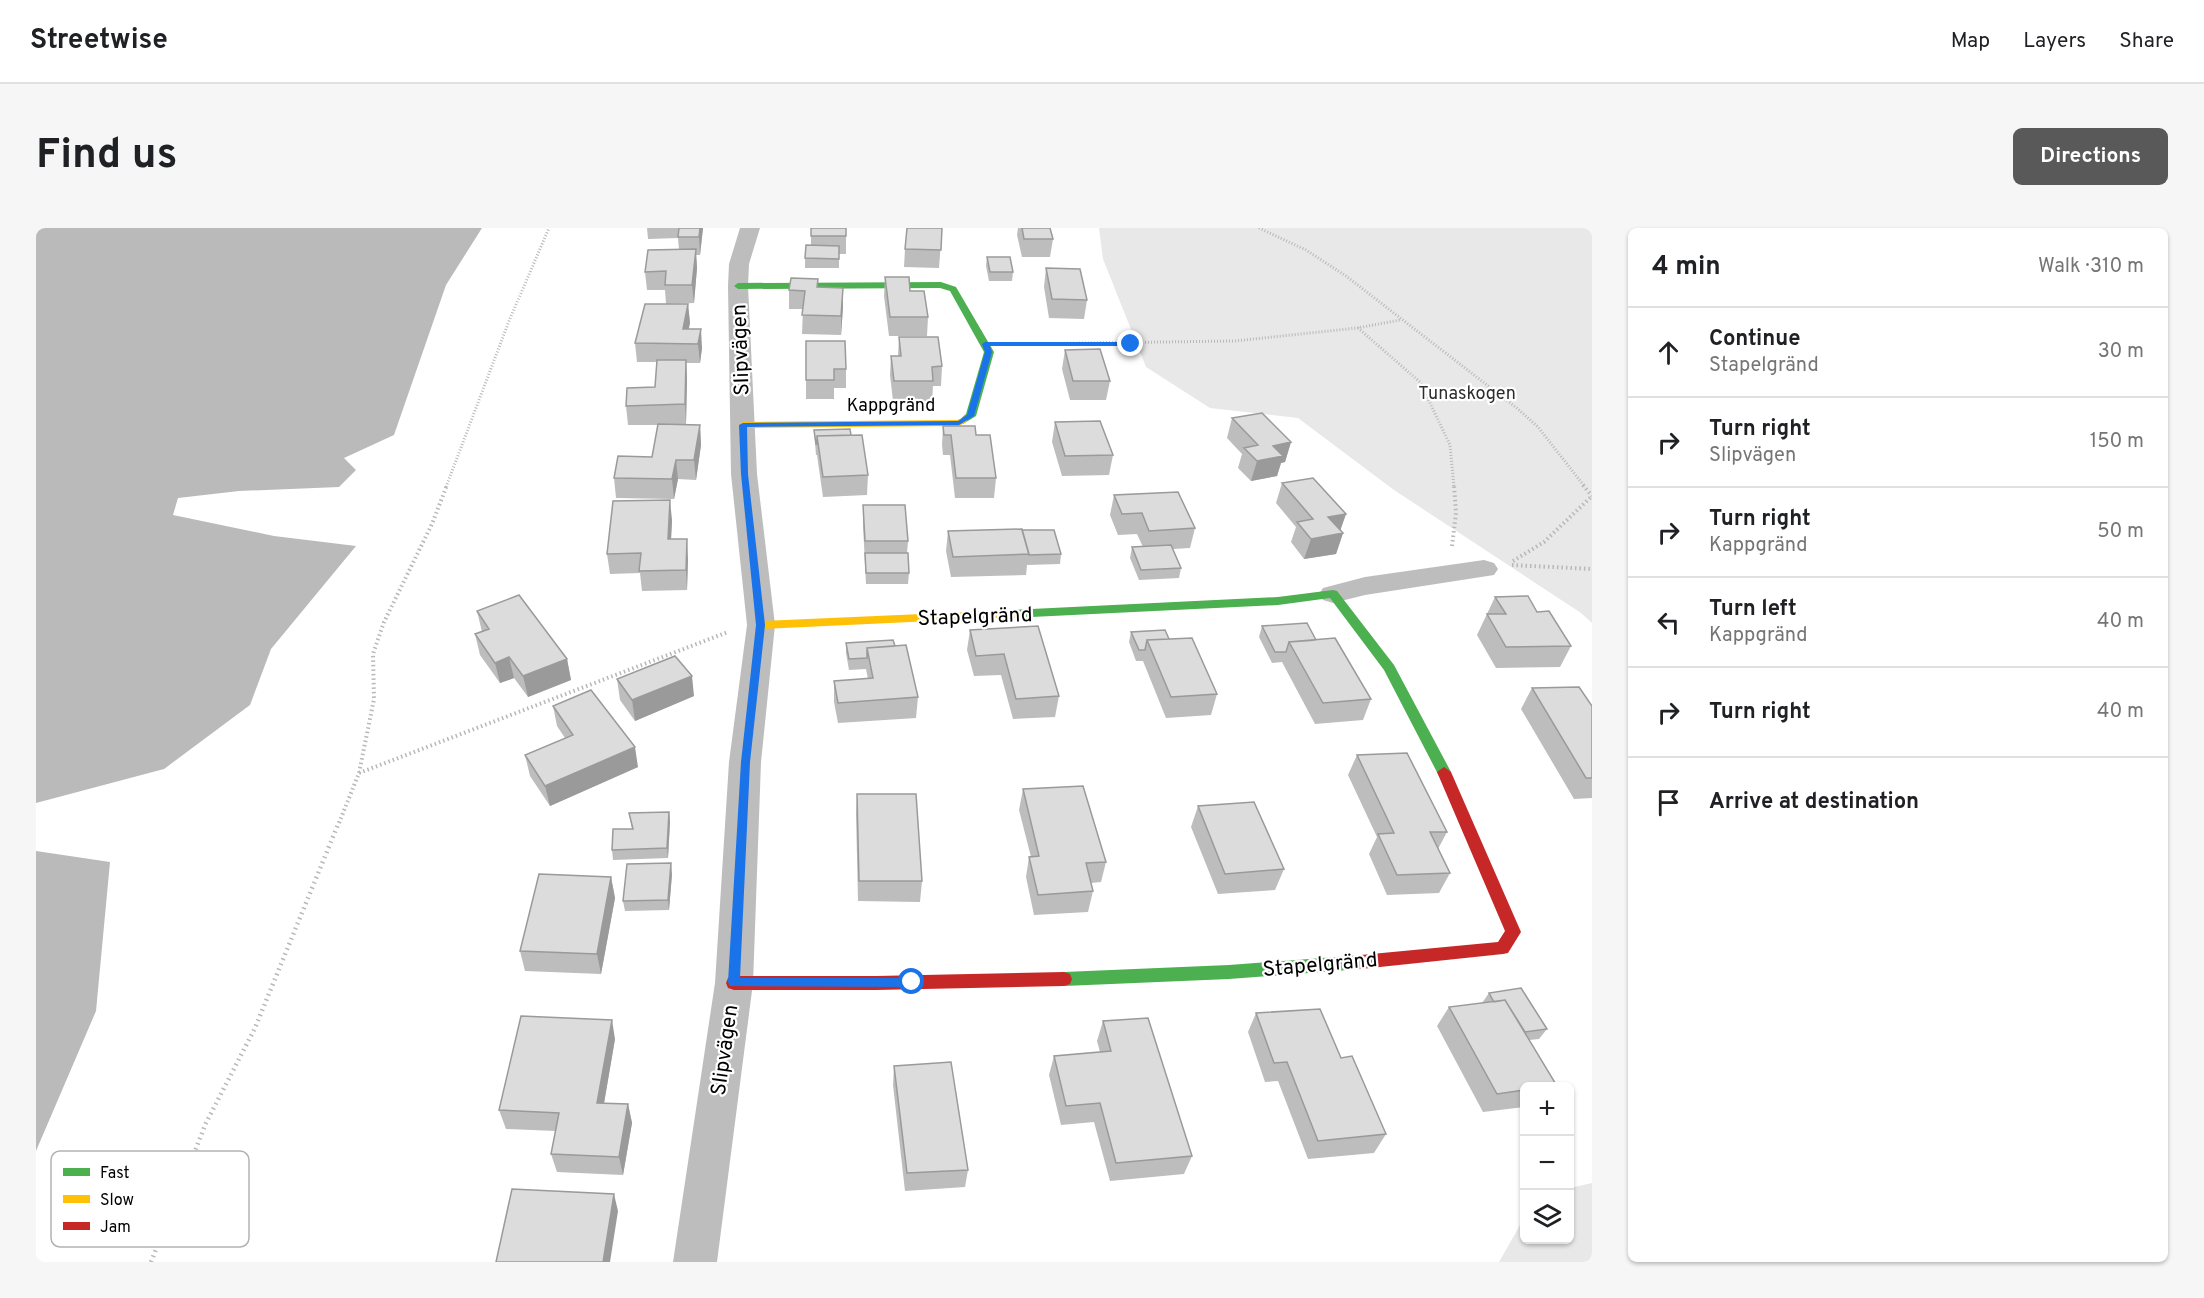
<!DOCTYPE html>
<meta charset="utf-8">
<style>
body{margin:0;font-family:Overpass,sans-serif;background:#f6f6f6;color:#202124}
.controls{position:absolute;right:18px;bottom:18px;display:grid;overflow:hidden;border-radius:9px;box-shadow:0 2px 4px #0004}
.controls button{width:54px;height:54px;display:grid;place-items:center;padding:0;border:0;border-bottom:2px solid #e0e0e0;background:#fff;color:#202124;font:30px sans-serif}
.stop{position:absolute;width:18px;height:18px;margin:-14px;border:4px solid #1a73e8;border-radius:50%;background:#fff}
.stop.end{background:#1a73e8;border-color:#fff;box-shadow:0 2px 6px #0008}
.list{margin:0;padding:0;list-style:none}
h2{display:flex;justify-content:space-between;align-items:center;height:78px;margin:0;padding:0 24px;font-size:26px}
h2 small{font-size:20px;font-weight:400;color:#757577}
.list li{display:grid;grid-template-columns:39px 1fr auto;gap:18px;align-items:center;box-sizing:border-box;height:90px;padding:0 24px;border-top:2px solid #e0e0e0}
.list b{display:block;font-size:22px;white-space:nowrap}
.list p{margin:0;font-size:20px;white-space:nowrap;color:#757577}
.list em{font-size:20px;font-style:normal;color:#757577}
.icon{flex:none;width:33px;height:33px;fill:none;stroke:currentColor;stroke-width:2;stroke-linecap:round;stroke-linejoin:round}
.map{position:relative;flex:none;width:1556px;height:1034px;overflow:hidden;border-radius:9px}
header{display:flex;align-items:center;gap:36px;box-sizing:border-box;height:84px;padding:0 30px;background:#fff;border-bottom:2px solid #e0e0e0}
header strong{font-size:28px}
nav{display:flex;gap:33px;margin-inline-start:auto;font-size:21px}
.intro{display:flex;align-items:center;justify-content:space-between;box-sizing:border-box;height:144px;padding:0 36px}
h1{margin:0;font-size:42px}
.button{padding:15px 27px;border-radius:9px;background:#595959;color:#fff;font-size:21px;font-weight:700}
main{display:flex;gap:36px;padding:0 36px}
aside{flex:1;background:#fff;border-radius:9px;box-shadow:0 2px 4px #0004}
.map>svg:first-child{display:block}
</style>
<header>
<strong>Streetwise</strong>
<nav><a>Map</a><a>Layers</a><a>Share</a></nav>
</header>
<div class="intro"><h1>Find us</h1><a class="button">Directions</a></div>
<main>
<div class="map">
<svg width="1556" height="1034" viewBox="0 0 1556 1034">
<rect width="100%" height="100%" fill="#fff"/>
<path fill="#e8e8e8" d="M1063 0H1556V395L1545 385 1358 262 1262 190 1174 180 1110 139 1067 31Z
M1556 955V1034H1463L1488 990V1012H1534V960Z"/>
<path fill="#bababa" d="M0 0H446L410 57 358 207 308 230 320 242 303 259 203 263 142 270 137 287 238 308 320 318 235 421 214 477 128 541 0 575Z
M0 623 74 634 60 783 0 923Z"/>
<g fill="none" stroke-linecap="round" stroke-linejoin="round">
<path stroke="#b8b8b8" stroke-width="3" stroke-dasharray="1 2" stroke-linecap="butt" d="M1223 0 1270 22 1310 48 1482 181 1502 199 1549 259
M1322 100 1384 154 1414 217 1418 259
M980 116 1199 113 1321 100 1364 92
M410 259 473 93 513 0"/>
<path stroke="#b8b8b8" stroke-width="4" stroke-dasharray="1.5 3" stroke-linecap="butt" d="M1547 257 1556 268
M1416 318 1420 285 1418 257
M1477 333 1508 314 1556 268
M1476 337 1556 341
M323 545 692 404
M303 595 323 545 338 471 337 426 348 394 396 296 411 257"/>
<path stroke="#b8b8b8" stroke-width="4.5" stroke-dasharray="1.5 4" stroke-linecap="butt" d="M115 1034 170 895 219 800 303 594"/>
<path fill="#bdbdbd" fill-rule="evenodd" d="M704 0H724L713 36 712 58 721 246 739 397 725 534 717 755 681 1034H637L679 755 693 534 711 397 695 246 692 58 693 36Z
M1448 332 1458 335 1462 341 1458 347 1329 367 1297 375 1287 372 1283 366 1287 360 1329 349Z"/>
<path fill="#4caf50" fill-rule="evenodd" d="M905 54 920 59 958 124 940 188 927 196 922 193 930 186 948 124 914 63 904 60 702 61 698 58 702 55Z
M1297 362 1301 363 1358 437 1415 544 1413 548H1403L1348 442 1294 370 1242 377 977 390 971 386 977 382 1242 369Z
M1325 727 1331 729 1333 734 1331 739 1325 741 1193 751 1028 758 1022 756 1020 751 1022 746 1028 744 1193 737Z"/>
<path fill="#ffc107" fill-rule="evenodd" d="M927 190 932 193 923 198 707 200 702 197 707 194 921 192Z
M977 382 981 383 983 386 981 389 725 401 719 397 725 393Z"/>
<path fill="#c62828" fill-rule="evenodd" d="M1408 539 1415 544 1485 704 1472 725 1467 726 1325 741 1319 739 1317 734 1319 729 1325 727 1462 714 1469 703 1401 544Z
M1028 744 1034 746 1036 751 1034 756 1028 758 840 762H698L692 760 690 755 692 750 698 748H840Z"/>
</g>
<path fill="#bdbdbd" d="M611 0H667L664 27H660L661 40 658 75 630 76 629 62H611L609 44 643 22 642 10 612 11Z
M775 0H810V26H803V40H769V30L775 17Z
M906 0 903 40 868 39 869 21Z
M982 0H1014L1017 11 1014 29H986L981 7Z
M951 29 977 44 976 53H953L950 38Z
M1010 40 1051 72 1048 91 1013 90 1008 59Z
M849 49 874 63 892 89 891 108H853L848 68Z
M782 51V59L807 60V79L805 107 766 106 767 81H753V62Z
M652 76 654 95 652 101 666 120 664 135H650L651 151 650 196H627L664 197 665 217 660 252 642 251 638 271 580 270 578 250 616 229 622 197H592L590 178 619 159 621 134H601L599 115Z
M863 109 906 138 905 158H897L896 173H857L854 147 855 128H862Z
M770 113 810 141V160H798V171H770Z
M1029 122 1074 153 1070 172H1034L1026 141Z
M1196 190 1255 214 1249 234 1245 235 1241 248 1215 253 1202 240 1206 226 1191 210Z
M1019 194 1077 227 1073 247 1026 248 1016 214Z
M907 198 940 207 960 250 958 270H919L914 227H907L906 217Z
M778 202 815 207 832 247 831 267 787 269 781 227H780Z
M1246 255 1310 286 1304 302 1307 305 1300 326 1268 331 1255 314 1260 299 1240 275Z
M1078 267 1159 300 1154 320 1137 321 1145 340 1143 350 1103 352 1094 330 1096 319H1107L1101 306 1082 307 1074 287Z
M827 277 872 313 871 325 873 345 872 356H830L827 297Z
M636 292 635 311 652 331 651 362 606 363 604 345 574 346 571 326Z
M986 302 1025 326 1024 336 991 337 990 347 915 349 910 323 912 303Z
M1459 369 1501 384 1535 418 1524 439 1460 440 1441 407Z
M441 383 531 431 535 452 492 469 478 450 464 455 444 427 439 406 446 404Z
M1002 398 1023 468 1019 489 977 491 965 447 938 448 931 422 934 402Z
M1226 398 1280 412 1335 471 1327 492 1279 496 1246 434 1236 435 1223 409Z
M1095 404 1133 411 1181 466 1175 487 1130 490 1107 433H1100L1093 414Z
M810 415 859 418 882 469 880 490 802 495 798 474V453L832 451 830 441 813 442 810 425Z
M581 451 658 468 599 493 584 472Z
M1496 460 1556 478V570L1538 571 1485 481Z
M517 478 602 539 514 578 494 548 489 527 529 510 521 498Z
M1321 527 1411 604 1402 621 1414 645 1403 665 1351 667 1333 626 1341 609 1312 547Z
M987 561 1070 634 1065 654 1055 655 1057 663 1052 684 998 687 990 649 993 629H995L983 582Z
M821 566 886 653 884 674 822 673 820 586Z
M1162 578 1248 641 1239 662 1182 666 1155 599Z
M633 584 634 594 632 630 577 632 576 622 596 601 593 585Z
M636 646 633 682 589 683 587 673Z
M575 649 579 670 565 746 489 743 484 723Z
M1453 765 1511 801 1503 811 1493 812 1521 858H1488V879L1447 884 1401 798 1413 779 1446 775Z
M1220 785 1305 830 1350 906 1338 925 1272 931 1242 853 1229 854 1212 804Z
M1067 793 1156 928 1148 946 1074 953 1058 894 1025 897 1013 847 1018 828 1064 824 1061 813Z
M579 811 568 875 592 876 596 895 587 947 521 944 515 926 520 903 470 901 463 882Z
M858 838 932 942 929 959 869 963 857 857Z"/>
<path fill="#9a9a9a" d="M664 0H667L664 27 663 9Z
M660 21 661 40 658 75 656 57Z
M807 60V79L805 107V88Z
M652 76 654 95 650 115 647 101Z
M665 101 666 120 664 135 662 116Z
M650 132 651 151 650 196 649 176Z
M664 197 665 217 660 252 658 232Z
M1255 214 1249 234 1245 235 1241 248 1215 253 1221 233 1237 218Z
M640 232 642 251 638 271 636 251Z
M634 272 636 292 634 332 632 311Z
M1310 286 1303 306 1292 289Z
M1307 305 1300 326 1268 331 1275 311Z
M651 311 652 331 651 362 650 342Z
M473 429 478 450 464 455 459 435Z
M531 431 535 452 492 469 487 448Z
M656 448 658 468 599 493 596 472Z
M599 519 602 539 514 578 509 558Z
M633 584 634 594 632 630 631 620Z
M635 635 636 646 633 682 632 672Z
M575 649 579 670 565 746 561 726Z
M576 792 579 811 565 893 561 875Z
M592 876 596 895 587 947 583 929Z
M578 966 582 983 574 1034H567Z"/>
<path fill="#dcdcdc" stroke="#9a9a9a" stroke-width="1.5" d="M643 0H664L663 9H642Z
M775 0H810V8H775Z
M871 0H906L905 22 869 21Z
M986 0H1014L1017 11H988Z
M770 17 803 18V31L769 30Z
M660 21 656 57H629L630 43 609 44 612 22Z
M951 29H974L977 44H954Z
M1010 40 1044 41 1051 72 1016 71Z
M849 49H873L874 63H888L892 89H854Z
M755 50 782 51 781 59 807 60 805 88 766 87 769 63 753 62Z
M609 76H652L647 101H665L662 116 599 115Z
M863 109H902L906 138 896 139 897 153H858L855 128H865Z
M770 113H809L810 141H798V152H770Z
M1064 121 1074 153H1037L1029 122Z
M621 132H650L649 176 590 178 591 160 619 159Z
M1226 185 1255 214 1237 218 1247 228 1221 233 1208 220 1222 217 1196 190Z
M1064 193 1077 227 1029 228 1019 194Z
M622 196 664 197 658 232H640L636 251 578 250 582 228 616 229Z
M907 198H939L940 207H954L960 250H920L915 207H908Z
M814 201 815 207 781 208V216H780L778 202Z
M826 207 832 247 787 249 781 208Z
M1277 250 1310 286 1292 289 1307 305 1275 311 1261 294 1277 291 1246 255Z
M1142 264 1159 300 1113 303 1106 285 1086 286 1078 267Z
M634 272 632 311H651L650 342 603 343 605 325 571 326 577 273Z
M827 277H869L872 313H829Z
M986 301 993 326 917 329 912 303Z
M986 302H1018L1025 326 993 327Z
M1135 317 1145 340 1105 342 1096 319Z
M829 325H872L873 345H830Z
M483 367 531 431 487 448 473 429 459 435 439 406 453 401 441 383Z
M1492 368 1501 384 1513 383 1535 418 1470 419 1451 386H1470L1459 369Z
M1271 395 1280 412 1253 414 1250 424H1239L1226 398Z
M1002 398 1023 468 980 471 968 426 940 428 934 402Z
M1129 402 1133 411 1111 412 1109 422H1103L1095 404Z
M1156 410 1181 466 1135 469 1111 412Z
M1299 410 1335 471 1287 475 1253 414Z
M857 412 859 418 831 420V430L813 431 810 415Z
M870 417 882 469 802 475 798 453 837 450 831 420Z
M639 428 656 448 596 472 581 451Z
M1543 459 1556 478V550H1550L1496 460Z
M555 462 599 519 509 558 489 527 537 507 517 478Z
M1371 525 1411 604H1394L1414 645 1361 647 1342 606 1358 605 1321 527Z
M1047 558 1070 634 1050 635 1057 663 1002 667 993 629 1003 628 987 561Z
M821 566H880L886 653H823Z
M1218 574 1248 641 1189 646 1162 578Z
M633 584 631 620 576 622 577 601H597L593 585Z
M635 635 632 672 587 673 591 636Z
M503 646 575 649 561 726 484 723Z
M1485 760 1511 801 1489 804 1469 772 1458 774 1453 765Z
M1469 772 1521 858H1488V862L1461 866 1413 779Z
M1284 781 1305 830 1316 828 1350 906 1282 913 1251 834 1238 835 1220 785Z
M485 788 576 792 561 875 592 876 583 929 515 926 523 885 463 882Z
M1112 790 1156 928 1080 935 1064 875 1030 878 1018 828 1075 823 1067 793Z
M915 834 932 942 871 945 858 838Z
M476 961 578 966 567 1034H460Z"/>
<path fill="#1a73e8" d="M949 114H1095L1098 116 1095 118H954L956 124 938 188 923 197 711 199 712 246 729 397 714 534 704 750H876L881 754 876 759 694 758 692 754 705 534 720 397 705 246 703 197 707 195 922 193 931 187 949 124 946 116Z"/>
<g text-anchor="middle" stroke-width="4.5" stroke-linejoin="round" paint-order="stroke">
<g font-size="18" fill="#2d2d2d" stroke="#fff">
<text x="1431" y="171">Tunaskogen</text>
</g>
<g font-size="18" fill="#000" stroke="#fff">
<text x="855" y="183">Kappgränd</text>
</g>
<g font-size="21" fill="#000" stroke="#fff">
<text transform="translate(704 122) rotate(-92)" y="7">Slipvägen</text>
<text transform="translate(939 388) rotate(-2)" y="7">Stapelgränd</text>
<text transform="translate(1284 736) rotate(-5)" y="7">Stapelgränd</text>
<text transform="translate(688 822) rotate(-82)" y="7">Slipvägen</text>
</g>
</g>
<rect x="15" y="923" width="198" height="96" rx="9" fill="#fff" stroke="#b2b2b2" stroke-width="1.5"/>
<rect x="27" y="940" width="27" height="8" fill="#4caf50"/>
<rect x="27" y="967" width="27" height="8" fill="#ffc107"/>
<rect x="27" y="994" width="27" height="8" fill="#c62828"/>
<g font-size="16" fill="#000">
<text x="64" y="950">Fast</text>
<text x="64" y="977">Slow</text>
<text x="64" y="1004">Jam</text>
</g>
</svg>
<div class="controls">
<button>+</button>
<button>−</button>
<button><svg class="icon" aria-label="layers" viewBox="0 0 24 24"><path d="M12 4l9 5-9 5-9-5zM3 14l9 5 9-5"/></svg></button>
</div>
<div class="stop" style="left:876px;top:754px"></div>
<div class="stop end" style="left:1095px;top:116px"></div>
</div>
<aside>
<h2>4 min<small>Walk · 310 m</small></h2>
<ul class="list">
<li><svg class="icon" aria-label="ahead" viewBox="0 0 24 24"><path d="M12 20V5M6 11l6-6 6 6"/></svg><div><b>Continue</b><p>Stapelgränd</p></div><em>30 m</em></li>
<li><svg class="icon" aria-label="right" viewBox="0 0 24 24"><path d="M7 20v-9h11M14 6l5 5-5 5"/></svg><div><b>Turn right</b><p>Slipvägen</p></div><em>150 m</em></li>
<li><svg class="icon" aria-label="right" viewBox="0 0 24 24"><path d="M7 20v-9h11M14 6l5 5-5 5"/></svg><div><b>Turn right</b><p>Kappgränd</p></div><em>50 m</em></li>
<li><svg class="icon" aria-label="left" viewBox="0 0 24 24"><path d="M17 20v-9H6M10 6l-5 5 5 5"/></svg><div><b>Turn left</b><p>Kappgränd</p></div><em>40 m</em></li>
<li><svg class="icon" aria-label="right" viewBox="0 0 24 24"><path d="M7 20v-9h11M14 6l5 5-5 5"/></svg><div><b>Turn right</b></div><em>40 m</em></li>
<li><svg class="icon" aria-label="arrive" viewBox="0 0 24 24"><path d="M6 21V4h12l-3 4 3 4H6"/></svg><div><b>Arrive at destination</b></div></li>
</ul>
</aside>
</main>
